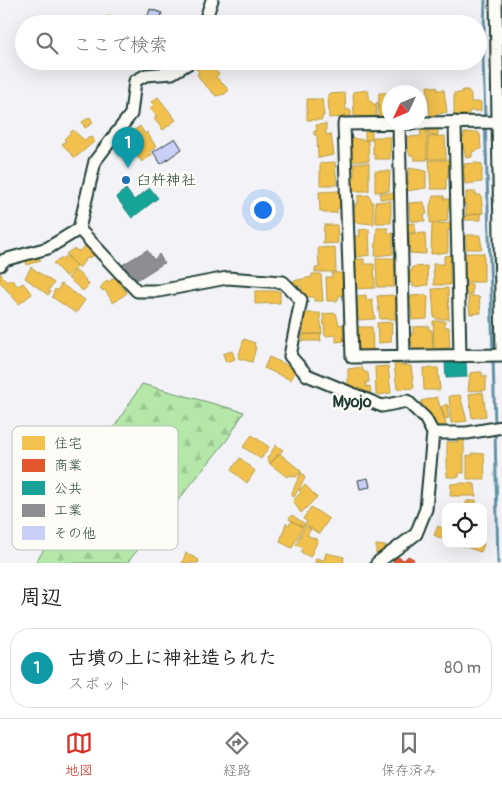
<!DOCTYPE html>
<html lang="ja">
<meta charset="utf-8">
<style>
body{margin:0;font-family:Pangolin,"Klee One",sans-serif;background:#f2f2f2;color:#222}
.controls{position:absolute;right:15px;bottom:15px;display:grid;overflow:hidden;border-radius:10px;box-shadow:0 5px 20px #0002}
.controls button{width:45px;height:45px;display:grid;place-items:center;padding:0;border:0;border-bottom:1px solid #e0e0e0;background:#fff;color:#222;font:25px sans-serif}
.compass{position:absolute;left:382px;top:85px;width:45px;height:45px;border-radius:50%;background:#fff;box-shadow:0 5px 20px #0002;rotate:226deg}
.you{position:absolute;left:262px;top:209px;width:18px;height:18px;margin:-12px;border:4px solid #fff;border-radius:50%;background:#1a73e8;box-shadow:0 0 0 8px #1a73e833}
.badge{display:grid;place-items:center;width:32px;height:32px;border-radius:50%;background:#d93025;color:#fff;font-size:16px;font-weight:700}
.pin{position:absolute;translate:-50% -41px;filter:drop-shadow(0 1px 2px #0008)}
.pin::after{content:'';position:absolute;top:26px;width:18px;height:15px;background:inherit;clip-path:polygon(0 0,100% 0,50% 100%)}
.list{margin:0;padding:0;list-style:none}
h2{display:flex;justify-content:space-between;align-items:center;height:65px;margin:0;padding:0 20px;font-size:21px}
h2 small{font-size:16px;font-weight:400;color:#767676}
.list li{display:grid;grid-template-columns:32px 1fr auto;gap:15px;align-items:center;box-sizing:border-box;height:80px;margin:0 10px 10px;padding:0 10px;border:1px solid #e0e0e0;border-radius:20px}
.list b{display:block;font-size:19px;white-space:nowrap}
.list p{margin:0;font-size:16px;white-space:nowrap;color:#767676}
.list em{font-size:16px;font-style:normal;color:#767676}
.icon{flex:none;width:28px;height:28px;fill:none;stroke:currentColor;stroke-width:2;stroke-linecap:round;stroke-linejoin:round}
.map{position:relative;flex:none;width:502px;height:563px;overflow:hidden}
.search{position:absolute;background:#fff;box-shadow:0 5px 20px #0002;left:15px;right:15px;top:15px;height:55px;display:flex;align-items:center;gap:12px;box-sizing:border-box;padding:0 18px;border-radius:28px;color:#767676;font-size:19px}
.sheet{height:155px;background:#fff}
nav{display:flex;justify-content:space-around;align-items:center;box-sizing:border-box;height:70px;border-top:1px solid #e0e0e0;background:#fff;font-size:14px;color:#767676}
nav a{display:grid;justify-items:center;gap:2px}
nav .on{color:#d93025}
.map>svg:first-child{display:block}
</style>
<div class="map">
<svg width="502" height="563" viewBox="0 0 502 563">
<defs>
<pattern id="forest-firs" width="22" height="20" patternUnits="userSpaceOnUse" patternTransform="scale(1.25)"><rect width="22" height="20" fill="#b5e8a8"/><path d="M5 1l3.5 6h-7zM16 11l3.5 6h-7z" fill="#9bc891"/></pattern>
</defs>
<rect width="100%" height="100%" fill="#f3f3f7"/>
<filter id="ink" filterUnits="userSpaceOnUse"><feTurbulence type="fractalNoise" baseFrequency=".02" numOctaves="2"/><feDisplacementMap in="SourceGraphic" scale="10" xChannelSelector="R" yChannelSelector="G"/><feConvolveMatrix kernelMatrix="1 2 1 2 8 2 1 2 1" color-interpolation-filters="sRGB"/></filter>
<g filter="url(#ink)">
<path fill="url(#forest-firs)" stroke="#6a926e" d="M142 384 244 412 227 440 127 563H35L66 516 102 446Z"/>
<path fill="#f2c14e" stroke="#b39946" d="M108 16 120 19 119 21 125 24H105Z
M197 61 203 67 207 65 211 69 212 68 219 74 216 77 229 90 225 94 216 96 201 81 197 74 199 72 192 65Z
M427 86 437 87V90H444L447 112 430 116Z
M368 90 370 101 375 105 377 102 376 117 354 116 353 92Z
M462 90H468L471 94V102H481V111H469V115H454V93H462Z
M345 93 346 110H351V118H345L344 114V117L329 118 328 94Z
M379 93H390V116H378Z
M158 97 176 120 163 130 154 119 157 117 150 108 154 105 151 102Z
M307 99H322L324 116H322V120H307Z
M90 117 93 123 85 128 82 122Z
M326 124V135L331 134 334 155 318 158 317 135H314V131H317L316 125Z
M140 126 145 134 147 132 156 147 150 151 152 155 142 162 119 134 126 129 129 134Z
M420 128H427V160H414L413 155H410L408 150V137L421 136Z
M438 128V135L429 136 428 129Z
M365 129H372V140H365Z
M73 130 84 140 91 137 95 141 75 158 62 144 66 141 64 139Z
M478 132 480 134 481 149 472 152V157L466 158 461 138 464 137V133Z
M445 136 446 159H428V137Z
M373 137H391L390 159H375V155H373Z
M352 138 368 141 369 161H350Z
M429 160H450L451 170H448V178L446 179V189H431Z
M335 162 337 185H320V163Z
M354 163H369V191H353L351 177H354Z
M476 163 482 164V182L465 184 464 173H461V168H465L464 164Z
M409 168 426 171V188L406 191V184L409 183 406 175H409Z
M375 171H390L389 191 375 192Z
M339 191 340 208H337V213H323V211H320L319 192Z
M466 192H476V195H481L483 213 466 215V204H463V199H466Z
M380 193H397V199H380Z
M369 195 373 204 374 224 352 222 351 208H355V204H358V196Z
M433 196H444V199H449L447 221 430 223V206Z
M391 201V223H376L375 202Z
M424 202 427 214H424L425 221H410L409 203Z
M481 213V220H465V216Z
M415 223V233H407V224Z
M451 223V230H448V252L431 254 432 224Z
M324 225H337L338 243 323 244Z
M377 228H388V233H393V254L375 256Z
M369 229 370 255 356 257 352 240H354V236H360L359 230Z
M425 233 426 254 410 253 409 234Z
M466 235H480L482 249H466Z
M87 245 95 255 86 259 79 268 66 254 73 249 79 251Z
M335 247 336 272H315V268H319L318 248Z
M467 253H484V282H464L463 254Z
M35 255 41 260 27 265 25 258Z
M453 255 454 261H450V285H434L433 264H444V256Z
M67 256 77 267 66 277 53 263Z
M376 258H398V265H394L396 276H394V287H377Z
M353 259H364V264H374L375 288 354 289Z
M427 266 428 285 413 287V283H408V276H410L409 271H412V267Z
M31 267 54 283 48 291 51 292 48 295 25 278Z
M75 270 86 280 85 281 89 285 83 291 68 278Z
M0 273 7 282 11 279 18 286 23 283 32 294 19 304 0 282Z
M332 273H344V295H340L337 301H327L326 277H332Z
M312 274H321L323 301H314V297H306V294H302L301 286 295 287 293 281 312 277Z
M113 278H116L127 293 113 303 105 290 103 291 100 288 107 280 109 282Z
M61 284 85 300 76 313 52 297 55 289 57 291Z
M464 284H472V294H464Z
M448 288 449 319H437L434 317 432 289Z
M255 291H280V303L255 304Z
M366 295V300L372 299 375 319 357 320 355 304H357V296Z
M392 295 396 297 397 312H394L395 316 400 315V319H380L377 296Z
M426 295 428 297 427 319 412 320 411 306H408L411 296Z
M468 295 479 297 481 313 470 314Z
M305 313H320L322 334H303Z
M336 313 339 325 343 324 344 341 336 342V335L325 336 323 314Z
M433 321H445V327H449L450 348 434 349Z
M392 322 391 342 378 343 377 323Z
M429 326V330H432L433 350 413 351 410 334H413V327Z
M357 327H372L373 350 358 351Z
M320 334 321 341H302V335Z
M244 339 255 343 254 346 256 347 252 362 238 358Z
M232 351 235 359 226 362 223 354Z
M269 357 296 369 291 380 264 368Z
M394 364 411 366 414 388 397 389Z
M388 366 391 393 379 395 376 394 375 367Z
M362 367 363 371 368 373 369 382H366V387L370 386 371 394 359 395V389L348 390V369Z
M423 368H438L440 390H424Z
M478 372H482V376H486V390L468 391 470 373Z
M483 392 486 416 472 418 469 394Z
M460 395 467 421 451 423 449 396Z
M437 397 446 424 436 430 432 419 430 420 427 411 424 412 421 401Z
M447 404 449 418 445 419 441 407Z
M252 435 269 447 261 459 243 447Z
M458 436H464V473H459V477H447V442H458Z
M276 445 283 450 270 464 267 458Z
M279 453 301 471 296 477 289 475 287 477 270 464Z
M472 453 484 454 485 479H467V455L472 456Z
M240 458 255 471 247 483 231 470Z
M301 472 305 478 294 497 291 495Z
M464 483 475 484 476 496H450L451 484Z
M305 485 317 497 301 513 293 501 301 492 299 490Z
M476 500V504H479L480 507H464L467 501Z
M311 507 329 519 319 534 305 524 307 521 303 519Z
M292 515 305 524 303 527 289 519Z
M292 521 303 527 292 548 280 542 286 523 289 525Z
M305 526 311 529 307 535 318 540 310 557 301 552 303 548 296 545Z
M438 526 446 530 444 540 434 535Z
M457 544H484L481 552Z
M376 545 387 546V550L383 551V554H376Z
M186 553 199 560 198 563H182Z
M326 553 344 557 343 563H315L316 558 324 560Z"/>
<path fill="#e4572e" stroke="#a94f30" d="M396 556 404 560 408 556 414 559 412 563H393Z"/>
<path fill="#17a398" stroke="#19847a" d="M150 188 158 198 132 218 116 197 126 189 134 200Z
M457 360V363L466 362 467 377 446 378 445 363Z"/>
<path fill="#8d8d92" stroke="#6c7576" d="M147 250 154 260 159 254 164 263 132 283 117 268Z"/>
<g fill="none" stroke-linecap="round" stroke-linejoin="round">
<path stroke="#6492a6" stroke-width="3" d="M485 0 483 59 493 352
M493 359 495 425
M495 431 498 563"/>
</g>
<path fill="#c9cff7" stroke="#1f3d34" d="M150 9 162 13 159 23 147 19Z
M175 138 182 149 161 164 153 152Z
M368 478 370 487 360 489 358 480Z"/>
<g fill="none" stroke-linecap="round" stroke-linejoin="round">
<defs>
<path id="minor" d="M496 0 502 353
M204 24 212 0
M455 122 460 356
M498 122 344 124 352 357 502 355
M399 123 404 357
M79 229 137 291H159L227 278 283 282 301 300 290 356 307 375 382 406 407 401 425 418 433 433 426 509 416 534 377 563
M0 265 4 260 48 248 79 229 95 161 131 114 135 81 146 75 172 73 192 61
M433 433H467L502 427"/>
</defs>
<use href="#minor" stroke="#1f3d34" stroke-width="15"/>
<use href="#minor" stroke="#fdfcf7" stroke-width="11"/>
</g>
</g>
<circle fill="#1f6fb2" stroke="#fdfcf7" stroke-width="2" cx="126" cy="180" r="5"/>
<g text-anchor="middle" stroke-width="5" stroke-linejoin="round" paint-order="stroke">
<g font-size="15" fill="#1f3d34" stroke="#fdfcf7" text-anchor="start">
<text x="136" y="185">臼杵神社</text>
</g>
<g font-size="16" font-weight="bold" fill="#1f3d34" stroke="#fdfcf7">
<text x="352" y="407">Myojo</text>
</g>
</g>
<rect x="12" y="426" width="166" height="124" rx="8" fill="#fdfcf7" stroke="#bac3bc" stroke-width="1"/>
<rect x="22" y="436" width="23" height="14" fill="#f2c14e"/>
<rect x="22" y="459" width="23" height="13" fill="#e4572e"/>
<rect x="22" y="481" width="23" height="14" fill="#17a398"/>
<rect x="22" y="504" width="23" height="13" fill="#8d8d92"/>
<rect x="22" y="526" width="23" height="14" fill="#c9cff7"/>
<g font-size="14" fill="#1f3d34">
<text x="54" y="448">住宅</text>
<text x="54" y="470">商業</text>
<text x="54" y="493">公共</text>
<text x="54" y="515">工業</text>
<text x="54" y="538">その他</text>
</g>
</svg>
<div class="controls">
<button><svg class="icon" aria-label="locate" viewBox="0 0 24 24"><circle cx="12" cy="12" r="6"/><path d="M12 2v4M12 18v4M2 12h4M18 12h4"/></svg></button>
</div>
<svg class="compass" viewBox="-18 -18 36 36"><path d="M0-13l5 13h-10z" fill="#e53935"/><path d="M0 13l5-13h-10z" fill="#767676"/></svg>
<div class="you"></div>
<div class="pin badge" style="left:128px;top:168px;background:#0f9aa8">1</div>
<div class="search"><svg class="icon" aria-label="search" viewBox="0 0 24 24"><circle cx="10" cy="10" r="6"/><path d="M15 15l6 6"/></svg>ここで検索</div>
</div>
<section class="sheet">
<h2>周辺<small></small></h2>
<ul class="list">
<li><span class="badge" style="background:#0f9aa8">1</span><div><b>古墳の上に神社造られた</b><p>スポット</p></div><em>80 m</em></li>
</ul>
</section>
<nav>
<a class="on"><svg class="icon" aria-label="map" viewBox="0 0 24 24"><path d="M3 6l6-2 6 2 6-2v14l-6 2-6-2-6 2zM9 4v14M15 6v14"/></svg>地図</a>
<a><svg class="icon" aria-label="directions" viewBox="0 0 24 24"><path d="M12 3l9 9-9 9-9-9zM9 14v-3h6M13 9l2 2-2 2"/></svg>経路</a>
<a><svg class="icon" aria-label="saved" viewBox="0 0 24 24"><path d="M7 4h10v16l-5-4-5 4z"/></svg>保存済み</a>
</nav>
